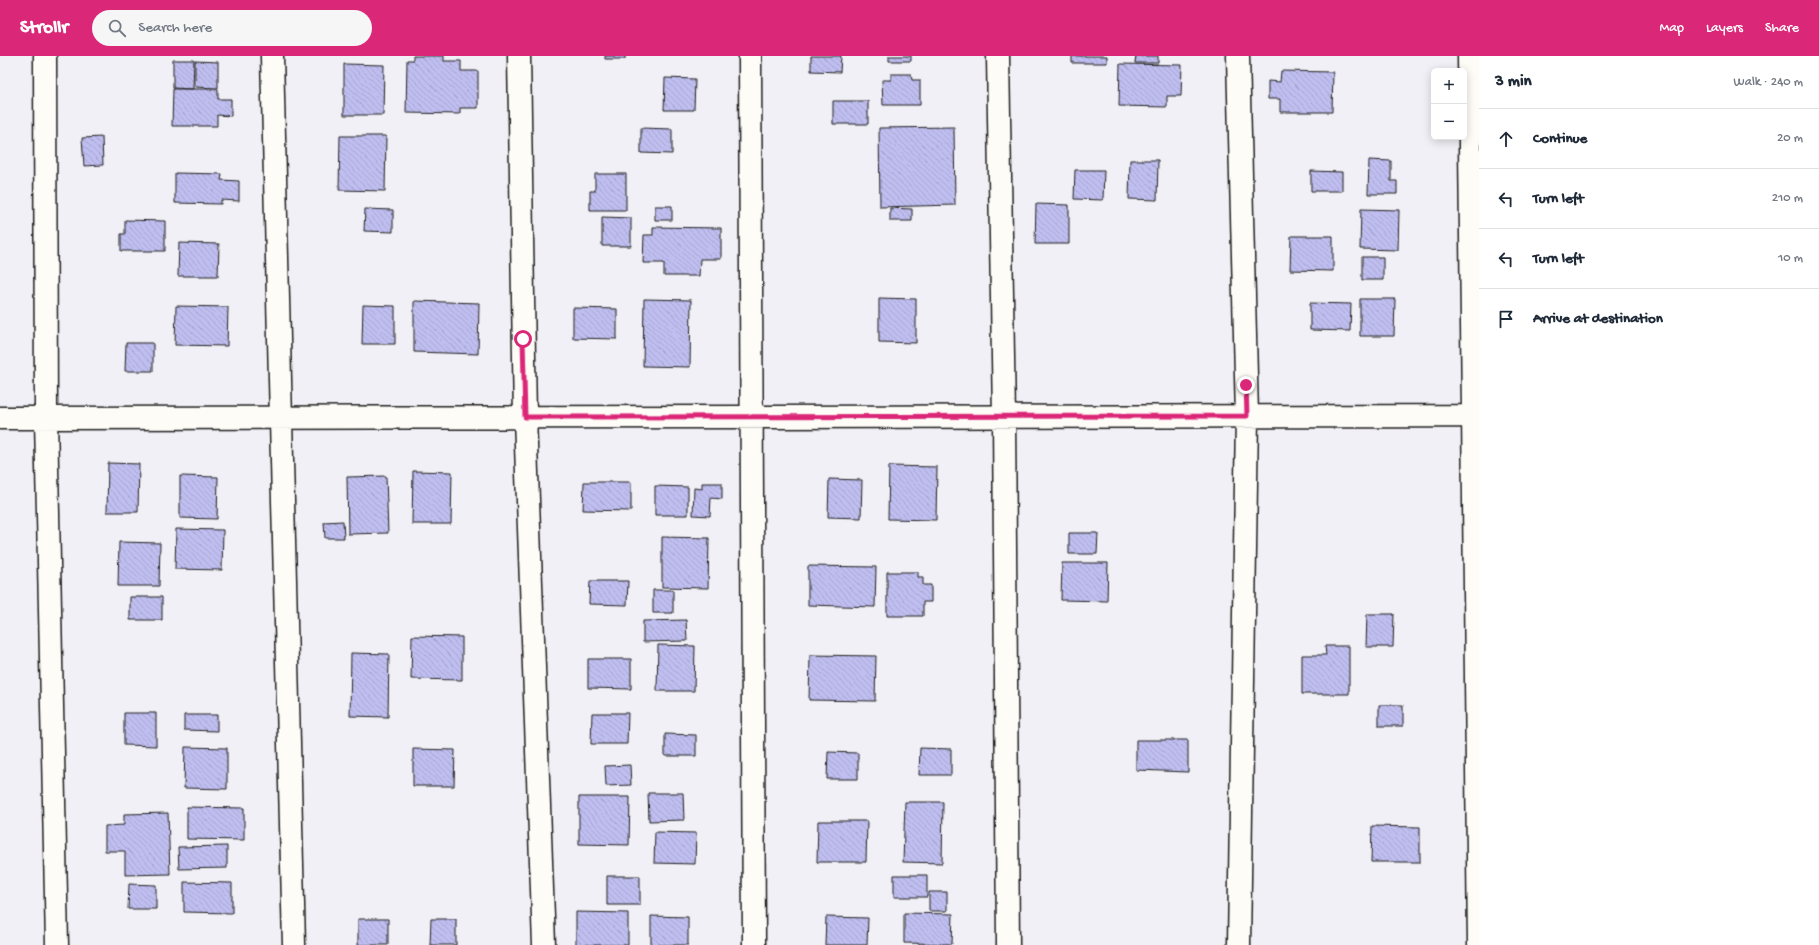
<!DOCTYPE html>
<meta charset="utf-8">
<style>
body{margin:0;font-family:"Gochi Hand",sans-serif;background:#f6f6f7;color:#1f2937}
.controls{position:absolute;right:12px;top:12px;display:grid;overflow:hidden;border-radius:6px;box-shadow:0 2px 10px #0003}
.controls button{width:36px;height:36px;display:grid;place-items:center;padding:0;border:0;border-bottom:1px solid #e0e1e3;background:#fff;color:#1f2937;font:20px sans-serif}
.stop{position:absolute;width:12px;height:12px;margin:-9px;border:3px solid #db2777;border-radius:50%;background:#fff}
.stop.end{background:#db2777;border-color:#fff;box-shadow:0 1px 4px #0008}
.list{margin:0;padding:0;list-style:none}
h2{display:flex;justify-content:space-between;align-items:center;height:52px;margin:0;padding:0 16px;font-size:17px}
h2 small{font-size:13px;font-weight:400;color:#747a83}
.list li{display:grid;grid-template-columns:26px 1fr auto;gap:12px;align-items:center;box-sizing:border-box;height:60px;padding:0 16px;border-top:1px solid #e0e1e3}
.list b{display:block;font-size:15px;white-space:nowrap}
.list em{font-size:13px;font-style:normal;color:#747a83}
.icon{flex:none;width:22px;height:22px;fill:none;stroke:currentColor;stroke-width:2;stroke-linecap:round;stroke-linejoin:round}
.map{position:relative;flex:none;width:1479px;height:889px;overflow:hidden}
header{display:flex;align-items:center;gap:24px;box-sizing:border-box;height:56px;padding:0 20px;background:#db2777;color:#fff}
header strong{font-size:19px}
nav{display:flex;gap:22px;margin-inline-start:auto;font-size:14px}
.search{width:280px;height:36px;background:#f6f6f7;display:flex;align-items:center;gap:10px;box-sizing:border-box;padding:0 14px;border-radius:22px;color:#747a83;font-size:15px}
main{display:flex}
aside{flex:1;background:#fff}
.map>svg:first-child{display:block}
</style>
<header>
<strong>Strollr</strong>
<div class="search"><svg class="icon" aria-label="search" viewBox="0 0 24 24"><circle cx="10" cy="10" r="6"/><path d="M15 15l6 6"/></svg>Search here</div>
<nav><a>Map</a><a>Layers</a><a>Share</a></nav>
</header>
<main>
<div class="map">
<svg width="1479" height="889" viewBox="0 0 1479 889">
<defs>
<pattern id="building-back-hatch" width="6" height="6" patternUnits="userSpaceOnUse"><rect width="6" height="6" fill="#bfbef0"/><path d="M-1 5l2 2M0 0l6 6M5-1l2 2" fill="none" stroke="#a4a3cd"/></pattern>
</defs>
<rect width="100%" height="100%" fill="#f1f0f6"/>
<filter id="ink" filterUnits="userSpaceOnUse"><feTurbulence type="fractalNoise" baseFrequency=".025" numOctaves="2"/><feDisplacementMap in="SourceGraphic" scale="8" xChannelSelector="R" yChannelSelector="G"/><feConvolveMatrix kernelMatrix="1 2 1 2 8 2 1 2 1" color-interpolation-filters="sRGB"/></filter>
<g filter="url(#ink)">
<path fill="url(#building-back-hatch)" stroke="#1c1c1c" d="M413 0H444V5H461V15H478V52H460V58L406 57 407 4H413Z
M605 0H625V3H605Z
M811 0H841L840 16 811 15Z
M889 0H911V5H889Z
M1072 0H1107V7H1072Z
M1136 0H1158V7H1135Z
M173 4H194L193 33 173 32Z
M195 5 218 6V32L195 31Z
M344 8 384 9 383 59H344Z
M1120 8 1182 9 1181 40H1167V51L1119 50Z
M1281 15 1333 16 1332 56H1280V43H1268V25L1280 26Z
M891 18H911L912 24H920V49H883L882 24H891Z
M665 22 695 23 694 54H664Z
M173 33H218V43H231V60L217 59V70H172Z
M833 45H868V68H833Z
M954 71 955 149 880 151 879 72Z
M641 72 672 73V98L641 97Z
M340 80H386L385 135 339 134Z
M102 81 103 109 84 110 82 82Z
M1130 104H1158L1157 144 1129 143Z
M1369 104 1391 105V125H1397V138H1368Z
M1075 114H1104L1103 144 1074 143Z
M1311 115 1342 116V135H1311Z
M175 117 222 118 221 124 239 125V145L221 144V148L175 147Z
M595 118H626V154H590V135H595Z
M1036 148 1069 149V188H1035Z
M655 150H672V164H655Z
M890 152 912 153V165H890Z
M365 153 393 154V176L364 175Z
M1361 153 1399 154 1398 194 1360 193Z
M602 161 631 162V190H602Z
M125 164 165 165V195H121V178H125Z
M653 171 721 172V203H700L699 220H664V207H643L644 179H653Z
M1291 180H1333V215L1290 214Z
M179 187 219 188 218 220H178Z
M1362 201H1383V224H1362Z
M879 242 916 243V287L879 286Z
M644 243 691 244 690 311 643 310Z
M1360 243H1395L1394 280H1360Z
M414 245 479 247 478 298 414 296Z
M1310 247 1351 248 1350 275 1310 274Z
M363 249 395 250V288H362Z
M176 250 228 251 227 290 175 289Z
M573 252 617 253V283L573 282Z
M126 287H153V315H125Z
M108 407 139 408 138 456H107Z
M889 410 937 411 936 464 888 463Z
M413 415 452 416 451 468H412Z
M180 420 218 421 217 463 180 462Z
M386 420 388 477 348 478 347 421Z
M829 423 862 424 861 462 828 461Z
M584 426H631V455L583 454Z
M702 427H722V443L711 442 710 460 693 459 694 432 702 433Z
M655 430 688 431V459H655Z
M343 465 344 482H325L324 466Z
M176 473 223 474 222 514 175 513Z
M1069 477H1098L1097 498H1069Z
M662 481 709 482 708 532 662 531Z
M119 486 160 487 159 530H118Z
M1062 507H1108L1107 545 1061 544Z
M808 510 876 511 875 551 808 549Z
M887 516H918V521H923V529H931V546H923V560H887Z
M590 525H628L627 549 589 548Z
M653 534H673V557H653Z
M130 541H162V564H130Z
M1367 558H1394L1393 591H1366Z
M686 564 687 585 643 586V565Z
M412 580 462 581V624L411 623Z
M658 589 695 590 694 635H657Z
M1325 590H1349V638H1302V599H1326Z
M351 597 389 598 388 661 350 660Z
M810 599 876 600 875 645 809 644Z
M588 603H631V633L588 632Z
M1379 649H1403V670H1379Z
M124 657H156V690L124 689Z
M592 657H628L627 688H591Z
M184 659H217V675L184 674Z
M665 678 696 679V700H665Z
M1136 684H1188V716L1136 714Z
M185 691 227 692V733L184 732Z
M920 692 951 693V719H919Z
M413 693 455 694 454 730H413Z
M828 696 858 697V723H827Z
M630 709 631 729 606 730 605 710Z
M648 737H683L684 764 649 765Z
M579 741H630L629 789 579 788Z
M905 746H943L942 807 903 806Z
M187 751 244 752V784L187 783Z
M168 757 170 818 125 819V795H105V770L124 769V758Z
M818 765H867L866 806H817Z
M1372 770 1420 771V806H1371Z
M655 776 696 777 695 808 654 807Z
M227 790V812L179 813 178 791Z
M894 819H927V841H894Z
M607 820H640V849H607Z
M184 826 232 827V857L184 856Z
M129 828 156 829V853H128Z
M929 836H947V855H929Z
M576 856 628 857V889H576Z
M904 857 953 858 952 888 904 887Z
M651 860 688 861V889H651Z
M826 861 868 862 867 889H825Z
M358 863H388V889H358Z
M431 863H456V889H430Z"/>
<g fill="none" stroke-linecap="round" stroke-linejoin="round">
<defs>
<path id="street" d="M45 0 46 362 57 889
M272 0 294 889
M519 0 525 361 544 889
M750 0 754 889
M998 0 1004 361 1008 889
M1238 0 1247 360 1239 889
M1469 0 1479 889
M0 362 1479 360"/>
</defs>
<use href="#street" stroke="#1c1c1c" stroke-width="25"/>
<use href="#street" stroke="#fdfcf7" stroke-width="22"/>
</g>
</g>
<g fill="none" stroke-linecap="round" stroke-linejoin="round" filter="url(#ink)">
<path stroke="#db2777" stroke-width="5" d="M523 283 525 361 1247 360 1246 329"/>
</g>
</svg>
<div class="controls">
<button>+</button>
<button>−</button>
</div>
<div class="stop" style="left:523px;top:283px"></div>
<div class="stop end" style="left:1246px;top:329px"></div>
</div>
<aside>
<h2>3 min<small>Walk · 240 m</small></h2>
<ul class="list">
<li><svg class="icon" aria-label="ahead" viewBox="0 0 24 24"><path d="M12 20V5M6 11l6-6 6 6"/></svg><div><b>Continue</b></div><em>20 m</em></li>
<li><svg class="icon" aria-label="left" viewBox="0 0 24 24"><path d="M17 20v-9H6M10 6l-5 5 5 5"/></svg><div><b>Turn left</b></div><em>210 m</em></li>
<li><svg class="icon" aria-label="left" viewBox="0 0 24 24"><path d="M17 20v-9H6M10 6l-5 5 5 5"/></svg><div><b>Turn left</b></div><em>10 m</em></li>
<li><svg class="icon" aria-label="arrive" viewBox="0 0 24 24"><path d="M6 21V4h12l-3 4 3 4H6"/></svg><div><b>Arrive at destination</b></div></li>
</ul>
</aside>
</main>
